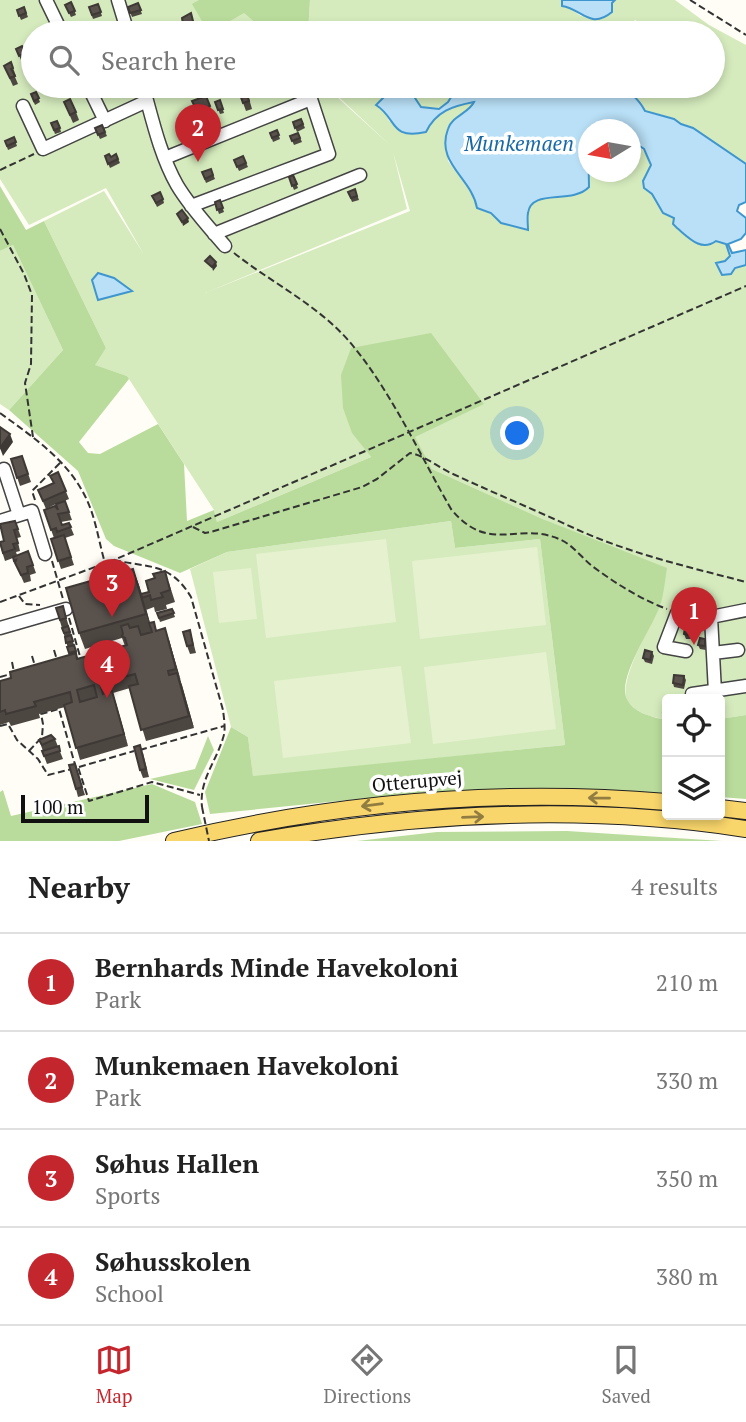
<!DOCTYPE html>
<meta charset="utf-8">
<style>
body{margin:0;font-family:"PT Serif",serif;background:#f6f6f6;color:#222}
.controls{position:absolute;right:21px;bottom:21px;display:grid;overflow:hidden;border-radius:7px;box-shadow:0 4px 10px #0003}
.controls button{width:63px;height:63px;display:grid;place-items:center;padding:0;border:0;border-bottom:2px solid #e0e0e0;background:#fff;color:#222;font:35px sans-serif}
.compass{position:absolute;left:578px;top:119px;width:63px;height:63px;border-radius:50%;background:#fff;box-shadow:0 4px 10px #0003;rotate:259deg}
.scale{position:absolute;left:21px;bottom:18px;width:128px;box-sizing:border-box;padding-left:7px;border:4px solid #111;border-top:0;font-size:19px;line-height:24px;white-space:nowrap;color:#111;-webkit-text-stroke:5px #fff;paint-order:stroke}
.you{position:absolute;left:518px;top:434px;width:24px;height:24px;margin:-18px;border:5px solid #fff;border-radius:50%;background:#1a73e8;box-shadow:0 0 0 10px #1a73e833}
.badge{display:grid;place-items:center;width:46px;height:46px;border-radius:50%;background:#c4262e;color:#fff;font-size:23px;font-weight:700}
.pin{position:absolute;translate:-50% -58px;filter:drop-shadow(0 2px 4px #0008)}
.pin::after{content:'';position:absolute;top:37px;width:24px;height:21px;background:inherit;clip-path:polygon(0 0,100% 0,50% 100%)}
.list{margin:0;padding:0;list-style:none}
h2{display:flex;justify-content:space-between;align-items:center;height:91px;margin:0;padding:0 28px;font-size:30px}
h2 small{font-size:23px;font-weight:400;color:#767676}
.list li{display:grid;grid-template-columns:46px 1fr auto;gap:21px;align-items:center;box-sizing:border-box;height:98px;padding:0 28px;border-top:2px solid #e0e0e0}
.list b{display:block;font-size:26px;white-space:nowrap}
.list p{margin:0;font-size:23px;white-space:nowrap;color:#767676}
.list em{font-size:23px;font-style:normal;color:#767676}
.icon{flex:none;width:38px;height:38px;fill:none;stroke:currentColor;stroke-width:2;stroke-linecap:round;stroke-linejoin:round}
.map{position:relative;flex:none;width:746px;height:841px;overflow:hidden}
.search{position:absolute;background:#fff;box-shadow:0 4px 10px #0003;left:21px;right:21px;top:21px;height:77px;display:flex;align-items:center;gap:18px;box-sizing:border-box;padding:0 24px;border-radius:38px;color:#767676;font-size:26px}
.sheet{height:483px;background:#fff}
nav{display:flex;justify-content:space-around;align-items:center;box-sizing:border-box;height:98px;border-top:2px solid #e0e0e0;background:#fff;font-size:19px;color:#767676}
nav a{display:grid;justify-items:center;gap:4px}
nav .on{color:#c4262e}
.map>svg:first-child{display:block}
</style>
<div class="map">
<svg width="746" height="841" viewBox="0 0 746 841">
<rect width="100%" height="100%" fill="#fffdf5"/>
<path fill="#d5ebbd" fill-rule="evenodd" d="M0 0H249L276 33H33V86H325L391 146 327 86H458L448 102 439 109 421 107 408 89 384 110 389 121 426 132C437 111 453 107 475 101L471 108 459 115 448 161 476 199 477 208 491 213 501 223 527 230C528 225 526 217 528 212 532 193 555 197 569 197L588 180 590 172H630L631 144 635 143C666 165 635 200 674 218L677 228C689 238 701 252 716 240L726 244 730 256 718 265 722 274 746 265V715L720 719V699H667V720C653 717 637 714 628 702 616 683 652 624 661 604L545 520 432 469 414 437 352 432 371 457 217 522 214 510 127 376 94 365 106 348 44 221 104 191 143 253 106 188 29 225 0 179ZM393 152 410 211 205 293 407 209Z
M310 0H562V6H566L581 16 615 0H675L709 25 746 45V164L693 128 681 124 674 119 645 111C640 101 628 88 616 86H713V33H660L635 20 624 30V33H524L492 21H482L480 33H308Z
M13 245 63 350 9 410 0 404V251Z
M451 521 455 548 540 539 565 745 253 777 248 737 231 727 190 569 227 552Z"/>
<path fill="#b9dc9c" d="M199 0H310L308 33H268L244 13 209 33 192 4Z
M0 186 26 230 44 221 106 348 95 365 127 376 129 379 79 442 88 453 100 454 158 424 184 464 187 521 214 510 217 522 371 457 352 433 343 408 341 375 351 348 431 333 484 404 415 437 432 469 545 520 667 568C665 580 664 594 660 606 652 628 619 675 626 697 632 713 652 717 667 720V794L556 788 419 793 210 814 205 792 231 727 248 737 253 776 565 745 540 539 455 548 451 521 227 552 180 573 114 546 106 539 78 471 9 410 63 350 13 245 0 251Z
M746 715V799L720 797V719Z
M208 736 214 750 194 790 150 779 195 769Z
M152 784 195 802 202 824 119 841H0V792L3 790 11 816Z
M567 831 722 841H357L437 832Z"/>
<path fill="#e6f2cf" d="M386 539 396 622 266 638 256 554Z
M537 547 546 625 420 639 412 561Z
M251 568 257 619 219 623 213 572Z
M546 652 556 729 433 744 424 667Z
M401 666 411 743 283 758 274 681Z"/>
<path fill="#b9e0f7" stroke="#3f96cf" stroke-width="2" d="M562 0H615L612 3V12C590 30 582 9 562 6Z
M458 86H616C628 88 640 101 645 111L674 119 681 124 693 128 746 164V202L739 205 737 211 746 218V233L741 239 728 244 732 253 746 250V265L735 268 731 274 722 275 716 263 725 261 730 256 726 244 716 241C701 252 689 238 677 228L673 224 674 218 663 213 652 194 644 188 643 181 651 165 644 149 635 143 631 144 630 130H588L589 187C572 205 531 188 528 213 527 218 528 225 528 230L501 223 491 213 477 208C472 178 435 163 448 129 452 116 469 113 474 102 453 106 436 111 426 132 389 140 398 119 376 105L385 96 409 89 421 107 439 109 448 102Z
M98 273 114 278 132 291 98 300 92 280Z"/>
<g fill="none" stroke-linecap="round" stroke-linejoin="round">
<defs>
<path id="minor" d="M46 0 62 33
M118 0 128 33
M88 86 105 121
M143 86C152 118 160 155 177 185 190 207 208 226 225 246
M145 94 162 86
M23 106 43 149 147 101
M165 158 311 99 329 154 191 206
M214 234 360 175
M4 469 19 515
M0 521 32 511 45 554
M711 617 715 692
M0 628 66 609
M686 651 664 647 677 613 711 617 746 610
M713 653 738 650
M692 699V694L746 686"/>
<path id="major" d="M720 808 746 811
M174 841C337 802 500 788 667 802
M259 841C419 813 585 804 746 829"/>
</defs>
<use href="#minor" stroke="#444" stroke-width="15"/>
<use href="#major" stroke="#222" stroke-width="18"/>
<path stroke="#333" stroke-width="2" stroke-dasharray="7 3.5" stroke-linecap="butt" d="M690 0 746 35
M0 170 34 154
M0 229 24 274 32 295 31 364 25 383 33 437
M234 253C272 283 316 304 348 340 389 387 420 455 451 509 489 555 517 521 559 539 572 544 582 558 592 566 615 583 640 599 667 609
M0 413C37 440 75 465 91 510 97 527 100 546 105 563
M35 500 32 491 61 462
M193 527 205 533 211 532 362 487 377 479 410 453C424 455 439 468 453 474 494 493 535 510 576 529 631 554 689 567 746 582
M114 560C148 568 170 562 191 597L223 710C224 719 226 730 223 738 216 762 199 780 202 807
M52 561 63 599
M19 596 25 604 40 605
M0 602 114 560 746 286
M69 618 81 660
M54 650 57 660
M32 656 35 666
M12 662 14 672
M0 677 11 674
M0 726 8 724 17 740 38 759 48 775 72 769
M140 750 224 726
M29 751 42 737 43 724 41 714 59 709 76 768 78 767 89 801 152 782 200 795
M79 767 134 751"/>
<use href="#minor" stroke="#fff" stroke-width="12"/>
<use href="#major" stroke="#f9d66b" stroke-width="16"/>
<path stroke="#333" stroke-width="2" stroke-dasharray="7 3.5" stroke-linecap="butt" d="M202 807 209 841"/>
</g>
<path fill="#4d4742" d="M71 2 76 15 71 17 65 5Z
M138 3 142 14 132 17 128 7Z
M98 4 102 16 93 19 89 7Z
M24 7 28 17 21 20 17 10Z
M191 13 197 33H189L188 31 186 32 183 24Z
M22 46 27 57 21 60 16 49Z
M11 62 16 76 15 77 18 84 13 86 4 66Z
M56 86H66L67 88 58 92Z
M190 86H200L192 90Z
M238 89 248 95 252 109 246 111Z
M36 92 40 102 35 105 32 98Z
M206 96 213 114 203 118 202 116 199 117 192 101Z
M220 100 224 113 220 114 215 102Z
M64 102 76 112 79 120 73 123Z
M301 119 305 128 297 132 293 122Z
M51 123 60 128 61 132 55 134Z
M102 125 107 136 100 139 95 128Z
M277 130 280 139 273 142 270 133Z
M298 133 302 142 294 145 290 136Z
M14 137 17 146 8 150 5 141Z
M116 154 120 163 110 168 105 156 111 157Z
M243 156 248 167 239 171 234 160Z
M211 169 215 179 206 183 202 172Z
M293 175 298 188 294 190 289 177Z
M355 189 359 200 352 202 348 192Z
M152 196 163 199 164 203 157 207Z
M220 200 224 212 219 214 215 202Z
M22 456 31 482 20 486 11 459Z
M58 472 69 499 57 504 65 501 72 520 61 522 62 525 69 523 74 535 65 538 74 565 61 569 51 539 59 537V536L54 538 44 510H58L56 504 46 509 38 490 53 483Z
M15 521 21 537 17 538 20 551 16 552 17 555 28 551 36 573 30 575 31 581 24 583 13 558 5 561 0 545 4 541Z
M133 569 142 594 169 583 175 602 166 605 167 609 155 612 154 607 146 610V608L150 623 157 630 169 640 194 728 146 741 130 688 113 693 128 746 80 760 65 707 39 714 40 718 11 726 9 722 0 725V681L11 678 70 655 56 608 63 606 78 659 125 646 122 638 85 649 79 633Z
M172 609 175 617 160 622 157 613Z
M691 628 693 632 692 639H686L684 634Z
M190 630 196 653 190 654 187 646Z
M706 643V650L700 649 698 645Z
M652 652 654 656 652 664 645 662 643 658Z
M684 676 686 680 684 689 674 687 673 683Z
M55 739 63 759 47 764 42 751H43L39 740Z
M143 753 149 777 143 778 140 770Z
M75 764 85 795 78 797 76 789Z"/>
<path fill="#3f3936" d="M188 218 189 222 183 226 182 222Z
M216 262 217 266 213 271 212 267Z
M10 434 13 442 3 456 0 448Z
M133 569 139 585 152 630 146 614Z
M165 628 169 640 181 681 176 669Z
M177 673 182 685 194 728 189 716Z
M112 691 116 703 128 746 124 734Z"/>
<path fill="#5a524d" stroke="#3f3936" stroke-width="2" fill-rule="evenodd" d="M71 2 75 11 69 13 65 5Z
M138 3 141 10 130 13 128 7Z
M98 4 101 12 92 15 89 7Z
M24 7 26 13 19 16 17 10Z
M191 13 194 25 186 27 185 23 183 24 182 18Z
M180 27 182 31 173 33 172 29Z
M22 46 25 53 19 56 16 49Z
M11 62 13 68 11 69 15 76 10 78 4 66Z
M245 87 249 101 243 103 238 89Z
M36 92 39 98 34 101 31 94Z
M206 96 210 106 200 110 199 108 196 109 192 101Z
M70 99 76 112 70 115 64 102Z
M220 100 223 109 218 110 215 102Z
M301 119 303 124 295 128 293 122Z
M57 121 60 128 54 130 51 123Z
M102 125 105 132 98 135 95 128Z
M277 130 279 135 272 138 270 133Z
M298 133 300 138 292 141 290 136Z
M14 137 16 142 7 146 5 141Z
M109 154 111 157 116 154 118 159 108 164 105 156Z
M243 156 246 163 237 167 234 160Z
M211 169 213 175 205 179 202 172Z
M293 175 297 184 292 186 289 177Z
M355 189 357 196 351 198 348 192Z
M160 192 163 199 156 203 152 196Z
M220 200 223 208 217 210 215 202Z
M182 210 188 218 182 222 177 214Z
M210 256 216 262 212 267 205 261Z
M0 427 10 434 0 448Z
M22 456 28 474 17 478 11 459Z
M58 472 66 491 43 501 38 490 54 483 50 476Z
M65 501 69 512 58 514 62 525 69 523 71 527 57 532 56 528 51 530 44 510 55 506 58 510 56 504Z
M15 521 18 529 14 530 18 543 13 544 15 549 3 553 0 542 4 541 0 524Z
M64 535 71 557 58 561 51 539Z
M28 551 33 565 27 567 28 573 21 575 15 563 16 560 14 561 13 557Z
M133 569 146 614 79 633 66 588Z
M165 571 170 590 161 593 163 597 151 600 150 595 142 598 141 594 149 592 146 581 155 578 153 574Z
M63 606 66 618 60 620 56 608Z
M172 609 174 613 159 618 157 613Z
M154 622 156 631 165 628 176 669 168 671 169 675 177 673 189 716 141 730 129 686 138 684 135 674 100 683 103 694 112 691 124 734 76 748 64 705 72 702 70 692 34 702 36 706 6 714 5 710 0 712V681L11 678 10 672 76 653 77 659 127 645 125 638 122 636 123 634 121 626 128 624 130 628 138 626 141 635 152 632 149 623ZM94 685 97 697 80 702 77 690Z
M68 626 70 632 64 633 62 628Z
M685 628H691L690 635 684 634Z
M190 630 193 645 187 646 183 632Z
M71 635 73 641 66 643 65 637Z
M700 638 705 639V646L698 645Z
M74 645 76 651 69 653 67 647Z
M645 650 652 652 650 660 643 658Z
M674 675 684 676 683 685 673 683Z
M664 707H667V713L663 712Z
M51 735 55 739 42 745 39 740Z
M140 745 146 769 140 770 134 747Z
M59 746 60 751 44 756 42 751Z
M75 764 82 787 76 789 69 765Z"/>
<defs><path id="oneway-shaft" d="M-6 0H5M1.5-3L5.5 0L1.5 3" fill="none" stroke-width="1.6" stroke-linecap="round" stroke-linejoin="round" transform="scale(1.75)"/></defs>
<g stroke="#917d42">
<use href="#oneway-shaft" transform="translate(599 798) rotate(-179)"/>
<use href="#oneway-shaft" transform="translate(372 805) rotate(173)"/>
<use href="#oneway-shaft" transform="translate(473 817) rotate(-2)"/>
</g>
<g text-anchor="middle" stroke-width="7" stroke-linejoin="round" paint-order="stroke">
<g font-size="19" fill="#111" stroke="#fff">
<text transform="translate(417 781) rotate(-5)" y="7">Otterupvej</text>
</g>
<g font-size="21" font-style="italic" fill="#1768a6" stroke="#fff">
<text x="519" y="151">Munkemaen</text>
</g>
</g>
</svg>
<div class="controls">
<button><svg class="icon" aria-label="locate" viewBox="0 0 24 24"><circle cx="12" cy="12" r="6"/><path d="M12 2v4M12 18v4M2 12h4M18 12h4"/></svg></button>
<button><svg class="icon" aria-label="layers" viewBox="0 0 24 24"><path d="M12 4l9 5-9 5-9-5zM3 14l9 5 9-5"/></svg></button>
</div>
<svg class="compass" viewBox="-18 -18 36 36"><path d="M0-13l5 13h-10z" fill="#e53935"/><path d="M0 13l5-13h-10z" fill="#767676"/></svg>
<div class="scale">100 m</div>
<div class="you"></div>
<div class="pin badge" style="left:694px;top:645px">1</div>
<div class="pin badge" style="left:198px;top:162px">2</div>
<div class="pin badge" style="left:112px;top:617px">3</div>
<div class="pin badge" style="left:107px;top:698px">4</div>
<div class="search"><svg class="icon" aria-label="search" viewBox="0 0 24 24"><circle cx="10" cy="10" r="6"/><path d="M15 15l6 6"/></svg>Search here</div>
</div>
<section class="sheet">
<h2>Nearby<small>4 results</small></h2>
<ul class="list">
<li><span class="badge">1</span><div><b>Bernhards Minde Havekoloni</b><p>Park</p></div><em>210 m</em></li>
<li><span class="badge">2</span><div><b>Munkemaen Havekoloni</b><p>Park</p></div><em>330 m</em></li>
<li><span class="badge">3</span><div><b>Søhus Hallen</b><p>Sports</p></div><em>350 m</em></li>
<li><span class="badge">4</span><div><b>Søhusskolen</b><p>School</p></div><em>380 m</em></li>
</ul>
</section>
<nav>
<a class="on"><svg class="icon" aria-label="map" viewBox="0 0 24 24"><path d="M3 6l6-2 6 2 6-2v14l-6 2-6-2-6 2zM9 4v14M15 6v14"/></svg>Map</a>
<a><svg class="icon" aria-label="directions" viewBox="0 0 24 24"><path d="M12 3l9 9-9 9-9-9zM9 14v-3h6M13 9l2 2-2 2"/></svg>Directions</a>
<a><svg class="icon" aria-label="saved" viewBox="0 0 24 24"><path d="M7 4h10v16l-5-4-5 4z"/></svg>Saved</a>
</nav>
